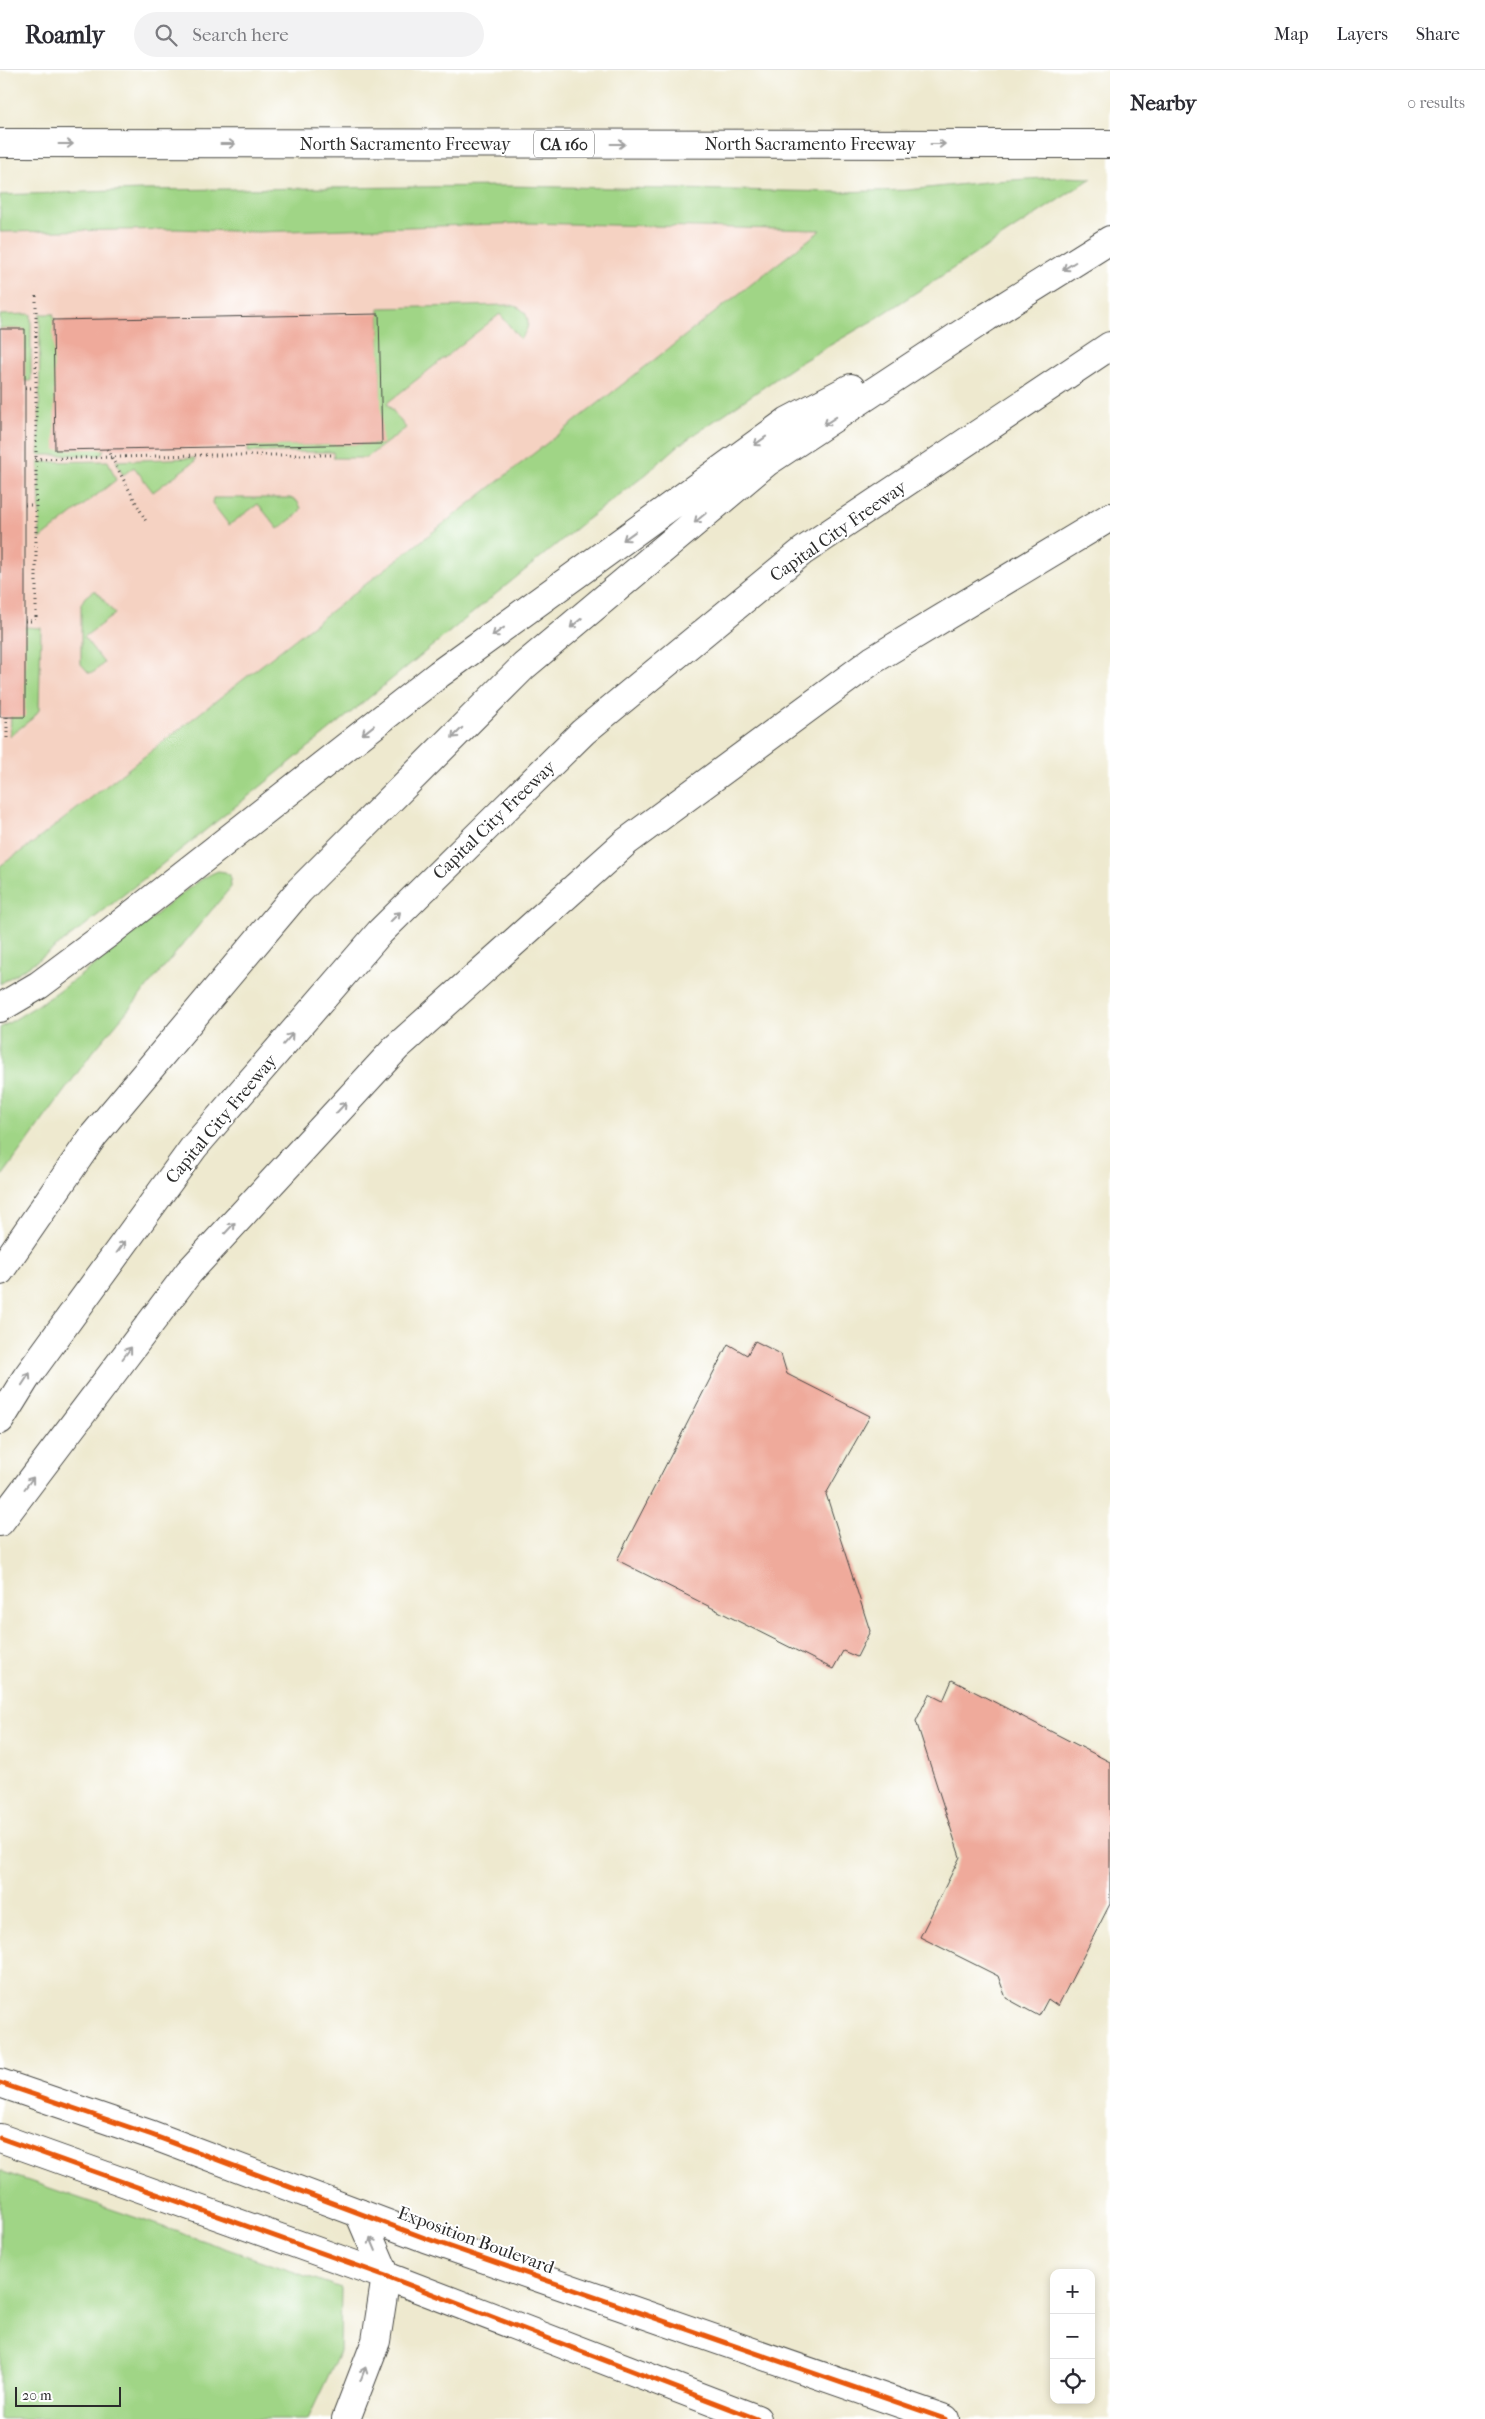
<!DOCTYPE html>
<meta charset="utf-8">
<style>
body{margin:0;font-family:"IM FELL French Canon",serif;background:#f2f2f3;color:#2b2b33}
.controls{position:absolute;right:15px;bottom:15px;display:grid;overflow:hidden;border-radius:10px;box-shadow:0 2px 8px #0003}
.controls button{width:45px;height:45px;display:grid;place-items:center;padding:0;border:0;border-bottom:1px solid #e1e1e2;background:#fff;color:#2b2b33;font:25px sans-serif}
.scale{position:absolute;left:15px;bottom:12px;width:106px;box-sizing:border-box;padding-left:5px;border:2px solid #2b2b2b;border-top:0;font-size:14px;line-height:18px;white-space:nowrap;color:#2b2b2b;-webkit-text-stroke:4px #fff;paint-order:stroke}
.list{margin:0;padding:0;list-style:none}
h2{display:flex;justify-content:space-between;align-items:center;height:65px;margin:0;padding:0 20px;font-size:21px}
h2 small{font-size:16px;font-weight:400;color:#7c7c81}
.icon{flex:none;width:28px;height:28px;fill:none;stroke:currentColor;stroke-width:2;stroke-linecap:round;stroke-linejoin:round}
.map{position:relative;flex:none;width:1110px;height:2349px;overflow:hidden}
header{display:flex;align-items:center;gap:30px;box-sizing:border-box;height:70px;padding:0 25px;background:#fff;border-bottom:1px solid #e1e1e2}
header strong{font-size:24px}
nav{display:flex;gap:28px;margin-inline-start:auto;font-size:18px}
.search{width:350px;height:45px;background:#f2f2f3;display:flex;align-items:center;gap:12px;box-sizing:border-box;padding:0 18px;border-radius:28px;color:#7c7c81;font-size:19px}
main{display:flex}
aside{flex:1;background:#fff}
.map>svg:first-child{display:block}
</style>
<header>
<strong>Roamly</strong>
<div class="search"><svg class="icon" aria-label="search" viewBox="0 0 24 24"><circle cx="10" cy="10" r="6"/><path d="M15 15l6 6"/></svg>Search here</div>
<nav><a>Map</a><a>Layers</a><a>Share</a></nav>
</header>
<main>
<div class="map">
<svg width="1110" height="2349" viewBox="0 0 1110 2349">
<rect width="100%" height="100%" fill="#fff"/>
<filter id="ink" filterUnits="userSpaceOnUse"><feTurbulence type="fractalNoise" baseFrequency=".02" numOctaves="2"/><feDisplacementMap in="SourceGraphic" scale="10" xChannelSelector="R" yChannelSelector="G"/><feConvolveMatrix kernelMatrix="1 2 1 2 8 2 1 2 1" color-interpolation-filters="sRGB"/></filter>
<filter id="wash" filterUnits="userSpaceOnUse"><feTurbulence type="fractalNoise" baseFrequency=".0096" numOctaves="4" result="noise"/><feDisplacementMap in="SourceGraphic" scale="20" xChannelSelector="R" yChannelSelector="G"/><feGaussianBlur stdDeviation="1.12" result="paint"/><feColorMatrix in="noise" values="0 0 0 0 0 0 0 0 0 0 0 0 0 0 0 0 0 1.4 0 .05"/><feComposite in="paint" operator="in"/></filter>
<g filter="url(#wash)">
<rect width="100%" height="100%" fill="#eee9cf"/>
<path fill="#f5d2c2" d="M528 153 822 159 33 773 0 796V162L176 159 257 162Z"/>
<path fill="#a0d586" stroke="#668058" d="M1061 107 1092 108 877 248 796 295 679 375 644 406 585 451 260 717 79 860 38 890 0 914V796L33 773 821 160 528 153 257 162 176 159 0 162V125L143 120 505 116 840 122 908 120 995 111Z
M509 235C529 237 534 255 520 269L500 244 387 333 406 358 366 388H334L333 382H248V376L381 374 379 238Z
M31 244V311H25L24 259H0V245Z
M40 244H53L104 379 101 385H39Z
M195 388V391L153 422 134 397 123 405 116 391Z
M108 391 116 410 40 469 39 392Z
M213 428H290L297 431 301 438 298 444 278 459 258 434 229 455 212 433Z
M93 521H96L115 544 84 567 104 593 94 602 89 603 81 594V534L85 527Z
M25 557 41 558 39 640 34 647 10 666 11 647Z
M218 801 225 802 230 805 231 817 92 983 0 1109V958C46 932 88 901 129 868 151 850 193 810 218 801Z
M0 2101 341 2218 340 2281 308 2349H0Z"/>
<g id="blocks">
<path fill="#efaa9b" d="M379 244 382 374 55 380 53 250Z
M0 259H25V647H0Z
M755 1271 781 1284 787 1304 870 1346 826 1424 870 1561 857 1587 843 1581 833 1599 617 1490 728 1274 747 1285Z
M952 1610 1110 1692V1834L1058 1936 1048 1929 1039 1946 1006 1928 998 1906 920 1867 960 1787 916 1651 929 1624 943 1631Z"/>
</g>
</g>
<g filter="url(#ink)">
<use href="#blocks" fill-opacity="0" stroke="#484844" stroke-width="1"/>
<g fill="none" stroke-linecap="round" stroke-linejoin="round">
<defs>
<path id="primary" d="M0 2013 152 2065 425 2168 945 2349
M0 2068 386 2206 757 2349"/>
<path id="motorway" d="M0 73 1110 74
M0 938 39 915 110 862 439 604 788 351 851 318
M0 1201 94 1065 299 821 524 596 767 392 987 247 1110 170
M0 1350 26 1308 194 1077 380 862 583 662 803 481 1110 276
M0 1452 189 1202 397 977 626 772 873 590 1110 447
M346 2349 376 2271 386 2206 359 2143"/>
</defs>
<use href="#primary" stroke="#484844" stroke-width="30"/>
<use href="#motorway" stroke="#484844" stroke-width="30"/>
<path stroke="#484844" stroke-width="3" stroke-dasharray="1 4" stroke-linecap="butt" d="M25 318H35
M107 379 147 453
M35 389 197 385H333
M25 435H35
M25 551H36V225
M7 647V669"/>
<use href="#primary" stroke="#fff" stroke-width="28"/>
<use href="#motorway" stroke="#fff" stroke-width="28"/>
<defs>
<path id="cycleway" d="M0 2013 152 2065 425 2168 945 2349
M0 2068 386 2206 757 2349"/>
</defs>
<use href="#cycleway" stroke="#fff" stroke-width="8"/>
<use href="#cycleway" stroke="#e8590c" stroke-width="5"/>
</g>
<defs><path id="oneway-shaft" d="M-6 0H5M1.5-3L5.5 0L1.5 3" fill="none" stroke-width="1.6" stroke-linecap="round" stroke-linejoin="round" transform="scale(1.25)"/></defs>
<g stroke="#a0a0a0">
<use href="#oneway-shaft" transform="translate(66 74)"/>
<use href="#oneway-shaft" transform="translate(228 74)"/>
<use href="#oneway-shaft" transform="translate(618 74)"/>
<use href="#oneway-shaft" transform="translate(938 74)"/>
<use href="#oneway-shaft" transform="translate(1069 196) rotate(148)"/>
<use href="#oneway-shaft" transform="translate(830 351) rotate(147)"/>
<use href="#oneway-shaft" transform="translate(760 371) rotate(144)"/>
<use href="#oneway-shaft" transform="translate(700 448) rotate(140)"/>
<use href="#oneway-shaft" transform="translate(629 466) rotate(144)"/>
<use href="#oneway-shaft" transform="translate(576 553) rotate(140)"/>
<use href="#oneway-shaft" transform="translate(498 562) rotate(144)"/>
<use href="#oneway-shaft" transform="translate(368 660) rotate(142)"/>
<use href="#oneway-shaft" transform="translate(457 663) rotate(135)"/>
<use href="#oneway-shaft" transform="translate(395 847) rotate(-44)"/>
<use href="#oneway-shaft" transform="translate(288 969) rotate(-49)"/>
<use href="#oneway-shaft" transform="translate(341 1038) rotate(-47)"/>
<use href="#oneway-shaft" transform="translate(230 1158) rotate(-47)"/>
<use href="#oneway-shaft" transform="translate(121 1177) rotate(-54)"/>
<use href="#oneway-shaft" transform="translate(127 1283) rotate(-53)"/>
<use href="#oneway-shaft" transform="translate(26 1309) rotate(-57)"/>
<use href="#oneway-shaft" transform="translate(29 1413) rotate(-53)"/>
<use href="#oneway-shaft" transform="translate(373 2174) rotate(-113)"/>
<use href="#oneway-shaft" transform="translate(363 2304) rotate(-69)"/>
</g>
</g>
<g text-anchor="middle" stroke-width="4" stroke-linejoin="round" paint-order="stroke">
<rect fill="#fff" stroke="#6b6b6b" stroke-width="1" x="534" y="60.5" width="60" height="27" rx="4"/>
<g font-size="16" font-weight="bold" fill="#2b2b2b">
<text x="564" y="80">CA 160</text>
</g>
<g font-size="18" fill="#2b2b2b" stroke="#fff">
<text x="405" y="80">North Sacramento Freeway</text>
<text x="810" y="80">North Sacramento Freeway</text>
<text transform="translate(838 461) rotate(-35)" y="6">Capital City Freeway</text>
<text transform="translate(494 750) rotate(-44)" y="6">Capital City Freeway</text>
<text transform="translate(221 1049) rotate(-50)" y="6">Capital City Freeway</text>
<text transform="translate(476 2170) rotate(20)" y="6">Exposition Boulevard</text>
</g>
</g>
</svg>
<div class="controls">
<button>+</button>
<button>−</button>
<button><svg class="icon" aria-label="locate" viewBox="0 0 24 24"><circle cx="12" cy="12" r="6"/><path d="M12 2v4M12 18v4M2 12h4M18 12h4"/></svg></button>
</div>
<div class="scale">20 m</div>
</div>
<aside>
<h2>Nearby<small>0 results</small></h2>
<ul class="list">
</ul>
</aside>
</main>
